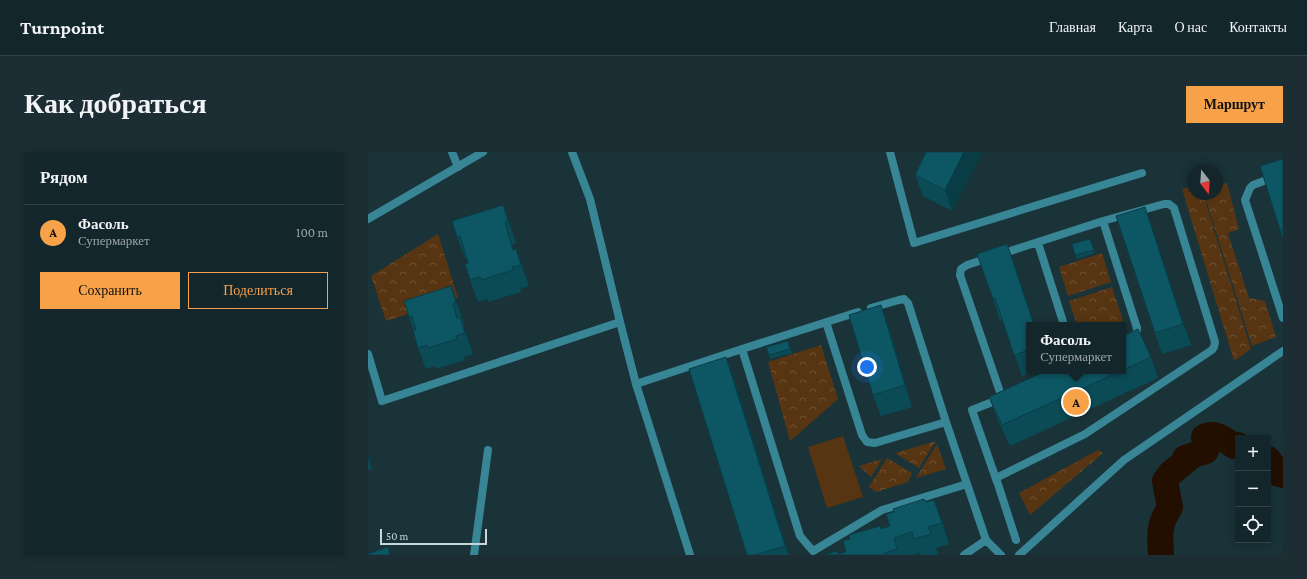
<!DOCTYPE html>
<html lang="ru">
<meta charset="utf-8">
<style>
body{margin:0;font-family:"Crimson Pro",serif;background:#1c2e33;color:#f1f3f6}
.controls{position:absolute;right:12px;bottom:12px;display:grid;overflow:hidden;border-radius:0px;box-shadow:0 2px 10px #0003}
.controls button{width:36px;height:36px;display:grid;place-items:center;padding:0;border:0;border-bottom:1px solid #324347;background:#13262b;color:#f1f3f6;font:20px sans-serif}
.compass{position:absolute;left:819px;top:12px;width:36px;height:36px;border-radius:50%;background:#13262b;box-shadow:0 2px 10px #0003;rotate:163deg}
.scale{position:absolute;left:12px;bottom:10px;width:107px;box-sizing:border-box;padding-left:4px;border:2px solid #c7d6da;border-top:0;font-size:11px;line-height:14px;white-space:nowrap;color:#c7d6da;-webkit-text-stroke:3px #193339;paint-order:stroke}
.you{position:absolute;left:499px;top:215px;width:14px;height:14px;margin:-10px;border:3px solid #fff;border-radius:50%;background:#1a73e8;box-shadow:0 0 0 6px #1a73e833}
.badge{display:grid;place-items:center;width:26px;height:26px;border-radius:50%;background:#f7a149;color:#111;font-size:13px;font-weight:700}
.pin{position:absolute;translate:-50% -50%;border:2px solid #fff;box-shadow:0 1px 4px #0006}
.popup{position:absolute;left:658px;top:170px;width:100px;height:52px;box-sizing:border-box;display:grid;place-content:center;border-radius:0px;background:#13262b;filter:drop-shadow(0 1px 3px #0005);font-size:13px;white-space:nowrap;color:#9da5a9}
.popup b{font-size:15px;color:#f1f3f6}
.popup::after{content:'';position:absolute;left:50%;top:100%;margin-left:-8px;border:8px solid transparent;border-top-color:#13262b}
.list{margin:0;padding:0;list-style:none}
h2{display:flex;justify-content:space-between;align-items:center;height:52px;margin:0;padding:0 16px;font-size:17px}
h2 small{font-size:13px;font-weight:400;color:#9da5a9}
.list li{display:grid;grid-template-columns:26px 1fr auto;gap:12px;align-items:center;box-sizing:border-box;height:56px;padding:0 16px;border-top:1px solid #324347}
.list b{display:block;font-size:15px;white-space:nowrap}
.list p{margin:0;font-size:13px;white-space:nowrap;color:#9da5a9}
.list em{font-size:13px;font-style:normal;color:#9da5a9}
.actions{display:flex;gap:8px;padding:12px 16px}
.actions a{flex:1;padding:9px 0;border:1px solid #f7a149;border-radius:0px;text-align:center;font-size:14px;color:#f7a149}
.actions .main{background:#f7a149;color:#111}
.icon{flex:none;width:22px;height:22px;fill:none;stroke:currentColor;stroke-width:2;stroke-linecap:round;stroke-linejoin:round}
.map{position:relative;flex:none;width:915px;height:403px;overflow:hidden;border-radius:0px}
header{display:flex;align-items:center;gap:24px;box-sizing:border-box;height:56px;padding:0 20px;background:#13262b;border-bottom:1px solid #324347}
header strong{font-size:19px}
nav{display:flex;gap:22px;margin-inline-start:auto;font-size:14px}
.intro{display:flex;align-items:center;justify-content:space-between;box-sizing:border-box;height:96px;padding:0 24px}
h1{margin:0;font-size:28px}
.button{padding:10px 18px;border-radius:0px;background:#f7a149;color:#111;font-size:14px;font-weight:700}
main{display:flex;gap:24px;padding:0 24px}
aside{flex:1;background:#13262b;border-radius:0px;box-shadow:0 2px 10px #0003}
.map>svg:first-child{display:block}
</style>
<header>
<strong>Turnpoint</strong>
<nav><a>Главная</a><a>Карта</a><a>О нас</a><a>Контакты</a></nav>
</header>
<div class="intro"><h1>Как добраться</h1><a class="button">Маршрут</a></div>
<main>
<aside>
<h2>Рядом<small></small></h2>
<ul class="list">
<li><span class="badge">A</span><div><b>Фасоль</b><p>Супермаркет</p></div><em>100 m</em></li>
</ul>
<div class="actions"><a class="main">Сохранить</a><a>Поделиться</a></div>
</aside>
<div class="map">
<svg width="915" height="403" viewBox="0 0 915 403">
<defs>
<pattern id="forest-crowns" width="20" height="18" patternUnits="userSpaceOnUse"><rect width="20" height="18" fill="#573512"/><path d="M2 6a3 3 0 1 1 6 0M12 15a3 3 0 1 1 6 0" fill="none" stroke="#6e5234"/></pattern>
</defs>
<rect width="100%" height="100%" fill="#193339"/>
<path fill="#573512" d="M475 284 495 345 459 356 440 295Z"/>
<path fill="url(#forest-crowns)" d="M859 31 871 77 860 81 881 146 897 149 908 185 884 194 836 42H849V34Z
M825 34V42H835L883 197 866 209 814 37Z
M70 82 90 146 18 169 3 124Z
M734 101 743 130 700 144 691 115Z
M744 135 755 169 743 173H709L701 149Z
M453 193 470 247 422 289 400 210Z
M568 289 551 316 527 301Z
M569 292 578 317 548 326Z
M730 298 735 301 662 363 651 341Z
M519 306 544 321 540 330 508 340 501 335Z
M514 307 503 325 491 314Z"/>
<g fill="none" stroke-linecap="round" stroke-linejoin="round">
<path stroke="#230f00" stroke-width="26" d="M900 307 911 322 915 323
M793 403C792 381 790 375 802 355L797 329 802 322 821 306H817L838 299 836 285C847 279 857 288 866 294L870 293"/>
<path stroke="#378595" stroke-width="8" d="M84 0 90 15
M522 0 546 91 774 21
M915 22 885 33 882 36 877 48 915 166
M670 91 696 173
M503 156 531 148 536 147 540 151 578 270 599 332
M458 170 494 283 499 290 507 291 578 270
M374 197 490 160
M0 202 14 249 252 170
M268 232 374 197 432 384 445 399 514 358 599 332 618 388 633 403
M634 246 592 123 593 117 599 113 735 69 769 176C769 186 763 188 755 192
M629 330 604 258 632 247
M648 388 628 326 717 282 844 198 846 195 847 190 806 56 801 52H796L735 69
M106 403 120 298
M596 403 618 388"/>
<path stroke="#378595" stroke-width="8" d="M204 0 222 47 252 170 268 232 322 403
M0 67 115 0
M651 403 756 308 915 199"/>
</g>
<path fill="#0b4b56" d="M615 0 584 59 555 44 547 23Z
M915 7V86L912 78Z
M135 53 143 74 148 91 144 92 146 97H148L156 118 161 134 152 137 153 140 120 150 119 147 110 150 102 128 100 111 98 106H97L89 85Z
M784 75 823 193 794 202 787 181Z
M722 87 727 101 709 107 704 92Z
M639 92 647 113 661 173V219H669L654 224 635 168 632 169 625 147Z
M83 134 91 155 96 172H95L105 202 96 205 97 208 68 217 67 214 58 217 50 196 46 179 41 165Z
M521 175 544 255 513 264 505 243Z
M755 184 783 205 790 226 642 294 629 266 621 245 678 219H755Z
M420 189 424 201 402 207 398 195Z
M358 205 366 226 421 403H379Z
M0 304 4 317 0 318Z
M558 350 574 368 581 392 568 396 570 403H552L551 401 545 403H455L470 402 478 400 513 377 522 374Z"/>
<path fill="#093d46" d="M596 0H615L584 59 577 38Z
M135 53 143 74 148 91 140 69Z
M777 55 784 75 823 193 815 172Z
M137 70 144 92 151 113 145 98Z
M639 92 647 113 667 173H666Z
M148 97 156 118 161 134 153 113Z
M83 134 91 155 96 172 88 150Z
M513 153 521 175 544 255 537 233Z
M92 165 100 186 105 202 97 181Z
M358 205 366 226 421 403H420L417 394Z
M566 348 574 368 581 392 574 371Z"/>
<path fill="#0d5764" stroke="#093d46" d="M558 0H596L577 38 547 23Z
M915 7V77L912 78 892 14Z
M135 53 140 69 137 70 145 98 148 97 153 113 144 115 145 118 113 128 112 125 102 128 97 112 100 111 92 84 89 85 84 69Z
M777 55 815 172 787 181 748 64Z
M722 87 726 98 707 103 704 92Z
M639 92 666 173H661V198L646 203 627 146 625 147 609 102Z
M83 134 88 150 85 151 89 166 92 165 97 181 88 184 89 187 60 196 59 193 50 196 45 179 48 178 44 164 41 165 36 149Z
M513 153 537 233 505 243 481 163Z
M770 177 783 205 755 218V184Z
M420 189 422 197 401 203 398 195Z
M358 205 417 394 387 403H379L321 217Z
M678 219H753L634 273 621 245Z
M0 304 2 310H0Z
M556 347 558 350 566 348 574 371 560 375 563 382 546 387 544 380 526 386 529 397 517 401 518 403H455L469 399 470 402 478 400 475 389 482 387 481 383 512 374 513 377 522 374 518 362 526 360 525 357Z
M20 395 22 403H0V402Z"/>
</svg>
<div class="controls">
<button>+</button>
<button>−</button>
<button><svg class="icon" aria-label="locate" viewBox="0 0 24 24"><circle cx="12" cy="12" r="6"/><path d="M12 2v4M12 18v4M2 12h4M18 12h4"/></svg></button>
</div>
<svg class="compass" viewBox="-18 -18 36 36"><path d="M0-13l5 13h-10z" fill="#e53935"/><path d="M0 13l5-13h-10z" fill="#9da5a9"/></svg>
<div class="scale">50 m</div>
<div class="you"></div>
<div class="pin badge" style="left:708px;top:250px">A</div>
<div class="popup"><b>Фасоль</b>Супермаркет</div>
</div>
</main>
